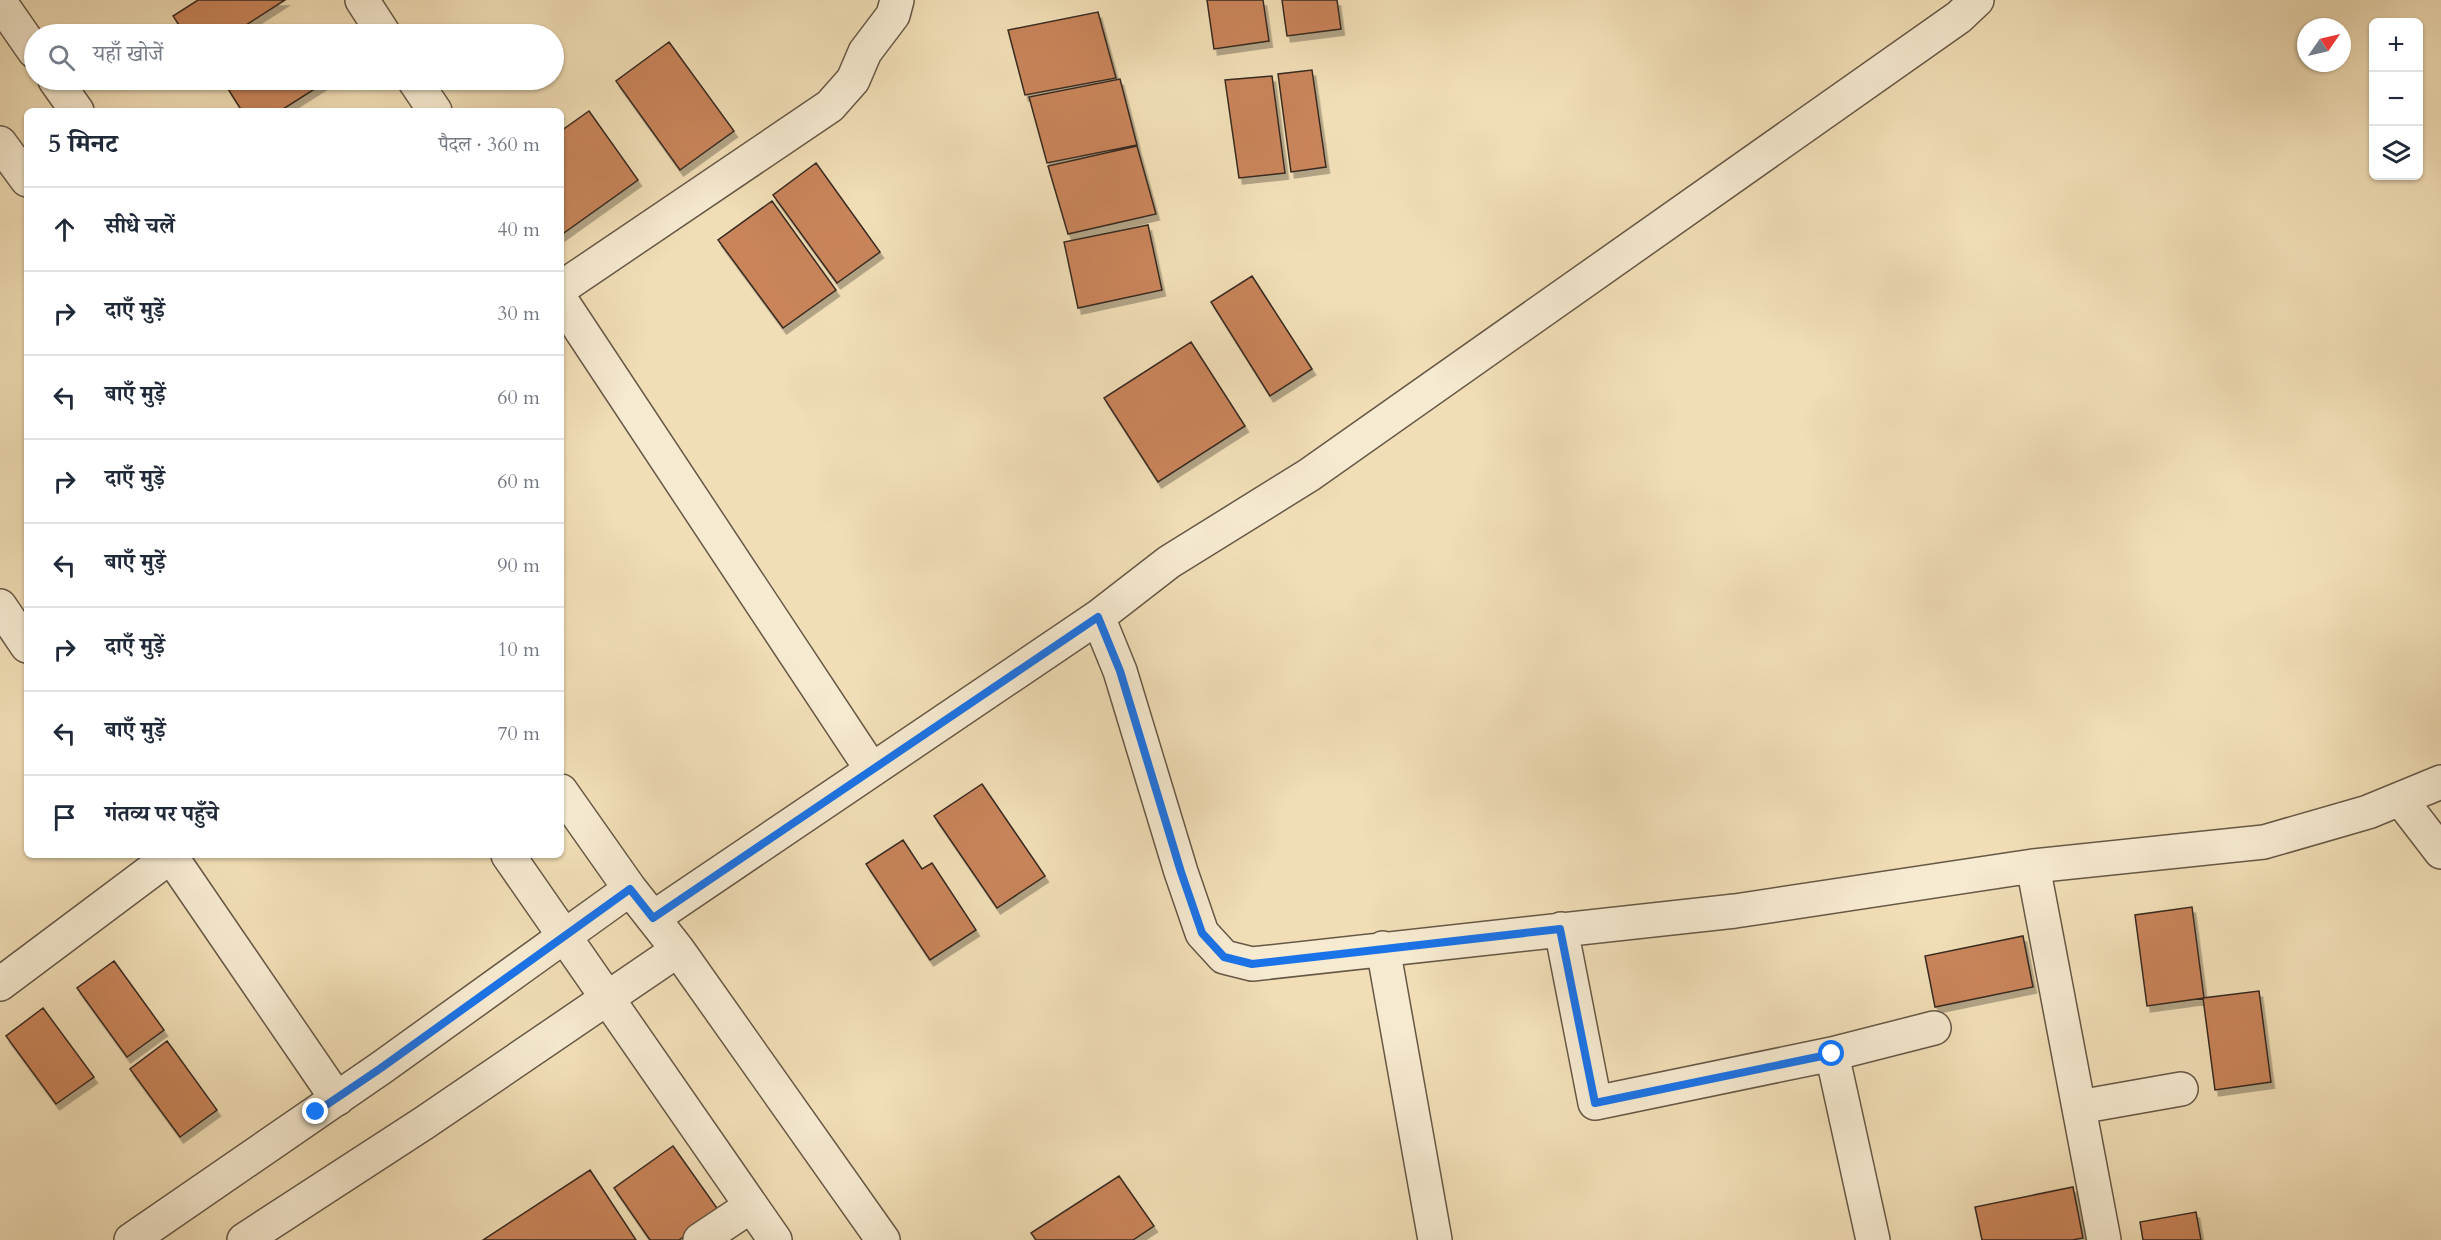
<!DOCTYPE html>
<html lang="hi">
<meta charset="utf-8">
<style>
body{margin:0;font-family:Cardo,"Noto Serif Devanagari",serif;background:#f2f2f3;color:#1f2937}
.controls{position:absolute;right:18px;top:18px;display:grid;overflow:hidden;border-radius:9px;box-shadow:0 2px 4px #0004}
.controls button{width:54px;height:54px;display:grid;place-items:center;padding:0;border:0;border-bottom:2px solid #e0e1e3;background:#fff;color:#1f2937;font:30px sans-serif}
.compass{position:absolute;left:2297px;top:18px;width:54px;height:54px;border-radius:50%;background:#fff;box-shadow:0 2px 4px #0004;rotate:56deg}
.stop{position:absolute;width:18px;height:18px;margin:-14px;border:4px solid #1a73e8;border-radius:50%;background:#fff}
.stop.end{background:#1a73e8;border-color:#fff;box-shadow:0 2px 6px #0008}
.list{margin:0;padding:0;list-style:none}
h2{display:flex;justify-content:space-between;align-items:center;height:78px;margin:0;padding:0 24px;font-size:26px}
h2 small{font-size:20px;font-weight:400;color:#747a83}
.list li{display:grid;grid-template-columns:39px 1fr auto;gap:18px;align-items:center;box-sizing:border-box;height:84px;padding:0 24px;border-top:2px solid #e0e1e3}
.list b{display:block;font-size:22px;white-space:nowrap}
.list em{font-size:20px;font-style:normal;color:#747a83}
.icon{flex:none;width:33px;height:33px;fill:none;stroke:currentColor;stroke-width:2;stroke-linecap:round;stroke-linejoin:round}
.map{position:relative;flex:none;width:2441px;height:1240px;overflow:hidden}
.search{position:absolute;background:#fff;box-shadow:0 2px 4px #0004;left:24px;top:24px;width:540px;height:66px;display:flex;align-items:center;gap:15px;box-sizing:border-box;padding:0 21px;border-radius:33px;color:#747a83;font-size:22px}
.panel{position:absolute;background:#fff;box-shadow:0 2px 4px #0004;left:24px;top:108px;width:540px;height:750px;border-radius:9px}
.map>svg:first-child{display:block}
</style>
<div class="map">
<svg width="2441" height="1240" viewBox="0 0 2441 1240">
<defs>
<filter id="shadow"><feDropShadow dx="3.5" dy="6" stdDeviation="0" flood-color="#0004"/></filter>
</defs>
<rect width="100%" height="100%" fill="#f1deb6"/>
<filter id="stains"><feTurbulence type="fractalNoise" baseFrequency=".00333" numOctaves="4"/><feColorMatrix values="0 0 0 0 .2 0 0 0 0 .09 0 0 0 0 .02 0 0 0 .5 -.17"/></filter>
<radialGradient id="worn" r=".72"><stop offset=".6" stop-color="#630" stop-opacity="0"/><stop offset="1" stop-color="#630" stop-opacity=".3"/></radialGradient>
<path fill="#c9845a" stroke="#382b20" stroke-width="1.5" filter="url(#shadow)" d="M198 0H285L232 34H185L173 16Z
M1207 0H1263L1269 41 1214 49Z
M1282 0H1337L1341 29 1287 36Z
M1098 12 1116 78 1025 95 1008 30Z
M669 42 734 131 680 170 616 81Z
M1312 70 1326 167 1291 172 1278 74Z
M1272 76 1285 173 1239 178 1225 80Z
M1120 79 1137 145 1047 163 1029 97Z
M242 80H329L280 111H242L228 89Z
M589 111 638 180 561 235V131Z
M1137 146 1156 214 1068 234 1048 166Z
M816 163 880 252 837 283 773 195Z
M772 201 836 290 783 328 718 240Z
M1148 225 1162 290 1078 308 1064 242Z
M1252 276 1312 369 1270 396 1211 302Z
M1191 342 1245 426 1158 482 1104 398Z
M982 784 1045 876 997 908 934 816Z
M903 840 922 869 932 863 976 930 930 960 866 864Z
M2192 907 2204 998 2147 1006 2135 915Z
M2023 936 2033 987 1935 1007 1925 956Z
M114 961 164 1030 127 1057 77 988Z
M2259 991 2271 1082 2215 1090 2203 998Z
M43 1008 94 1077 56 1104 6 1036Z
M167 1041 217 1110 180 1137 130 1069Z
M673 1146 719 1211 679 1240H650L614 1188Z
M590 1170 636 1240H483Z
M1119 1176 1154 1226 1133 1240H1036L1031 1233Z
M2073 1187 2083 1238 2072 1240H1982L1975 1207Z
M2196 1212 2201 1240H2143L2140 1222Z"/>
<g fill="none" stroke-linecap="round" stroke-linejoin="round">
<defs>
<path id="minor" d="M362 0 384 34
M1977 0 1959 17 1309 475 1169 562 1098 617 1120 671 1181 872 1202 933 1224 957 1252 964 1735 911 2033 866 2264 842 2368 812 2441 782
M414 80 435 111
M561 288 830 106 853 80 865 52 893 15 897 0
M561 300 872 770
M0 606 27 646
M2401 800 2441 852
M170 855 337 1099
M2033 866 2104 1240
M653 918 1098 617
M1561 929 1595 1103 1832 1054 1873 1240
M1383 948 1435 1240
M0 984 171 856
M1832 1054 1934 1028
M2079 1107 2181 1089
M700 1240 751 1206"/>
<path id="tertiary" d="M0 2 34 51
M55 80 77 111
M0 143 27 180
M508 855 775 1240
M678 950 883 1240
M131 1240 381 1068 630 889
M244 1240 424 1123 678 950 630 889 561 791"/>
</defs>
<use href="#minor" stroke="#665846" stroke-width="36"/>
<use href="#tertiary" stroke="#665846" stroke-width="36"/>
<use href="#minor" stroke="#f6ead0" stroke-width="33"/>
<use href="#tertiary" stroke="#f6ead0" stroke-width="33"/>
</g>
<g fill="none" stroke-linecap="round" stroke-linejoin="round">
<path stroke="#1a73e8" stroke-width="8" d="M316 1112 381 1068 630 889 653 918 1098 617 1120 671 1181 872 1202 933 1224 957 1252 964 1560 929 1595 1103 1832 1054"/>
</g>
<rect width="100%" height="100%" filter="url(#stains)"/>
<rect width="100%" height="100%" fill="url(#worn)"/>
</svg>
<div class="controls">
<button>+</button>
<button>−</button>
<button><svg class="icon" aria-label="layers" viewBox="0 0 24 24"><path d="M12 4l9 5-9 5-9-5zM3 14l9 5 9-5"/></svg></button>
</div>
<svg class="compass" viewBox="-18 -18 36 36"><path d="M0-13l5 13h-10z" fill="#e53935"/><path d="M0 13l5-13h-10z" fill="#747a83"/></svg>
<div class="stop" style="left:1832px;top:1054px"></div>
<div class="stop end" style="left:316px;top:1112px"></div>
<div class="search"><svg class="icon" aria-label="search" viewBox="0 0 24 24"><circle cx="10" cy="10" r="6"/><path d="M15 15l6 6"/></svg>यहाँ खोजें</div>
<section class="panel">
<h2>5 मिनट<small>पैदल · 360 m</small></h2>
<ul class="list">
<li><svg class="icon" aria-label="ahead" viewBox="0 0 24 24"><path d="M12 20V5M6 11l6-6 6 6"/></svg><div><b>सीधे चलें</b></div><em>40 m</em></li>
<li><svg class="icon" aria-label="right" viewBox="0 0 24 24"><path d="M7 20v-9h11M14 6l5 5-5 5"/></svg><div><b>दाएँ मुड़ें</b></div><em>30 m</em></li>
<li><svg class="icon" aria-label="left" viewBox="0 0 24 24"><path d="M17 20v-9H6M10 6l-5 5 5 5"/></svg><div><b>बाएँ मुड़ें</b></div><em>60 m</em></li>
<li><svg class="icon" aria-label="right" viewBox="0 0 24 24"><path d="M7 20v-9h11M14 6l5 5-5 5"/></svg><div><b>दाएँ मुड़ें</b></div><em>60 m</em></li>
<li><svg class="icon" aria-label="left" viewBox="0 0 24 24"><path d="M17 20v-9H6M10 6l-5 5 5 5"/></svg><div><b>बाएँ मुड़ें</b></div><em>90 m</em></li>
<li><svg class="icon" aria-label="right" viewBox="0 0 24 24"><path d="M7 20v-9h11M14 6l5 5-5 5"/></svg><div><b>दाएँ मुड़ें</b></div><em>10 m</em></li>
<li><svg class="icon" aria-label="left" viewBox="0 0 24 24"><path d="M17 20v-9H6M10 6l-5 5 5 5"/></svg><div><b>बाएँ मुड़ें</b></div><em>70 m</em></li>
<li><svg class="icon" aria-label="arrive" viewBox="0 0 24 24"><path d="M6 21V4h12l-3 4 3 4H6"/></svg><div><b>गंतव्य पर पहुँचे</b></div></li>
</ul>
</section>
</div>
